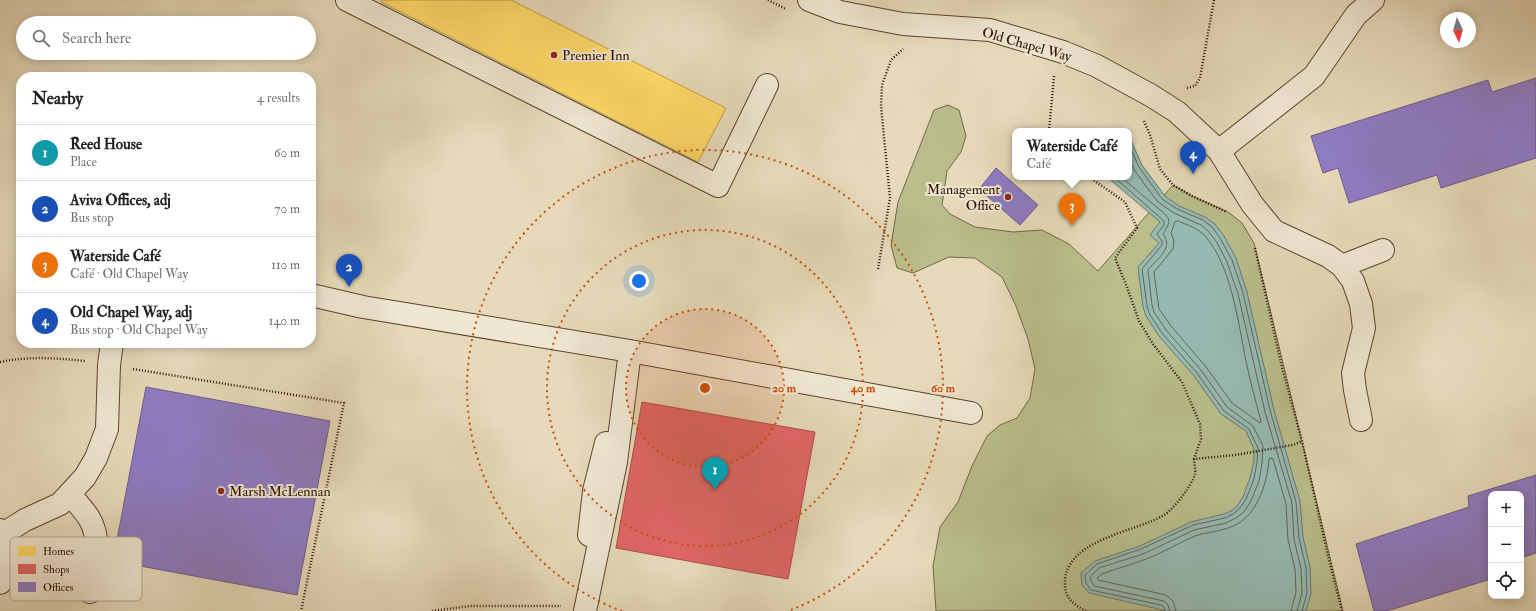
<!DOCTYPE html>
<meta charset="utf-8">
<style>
body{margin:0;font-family:"IM FELL Double Pica",serif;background:#f2f2f2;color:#202124}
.controls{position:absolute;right:12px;bottom:12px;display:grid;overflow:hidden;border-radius:8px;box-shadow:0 2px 10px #0003}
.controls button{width:36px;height:36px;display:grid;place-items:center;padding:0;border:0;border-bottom:1px solid #e0e0e0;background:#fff;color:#202124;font:20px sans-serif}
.compass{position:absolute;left:1440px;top:12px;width:36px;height:36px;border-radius:50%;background:#fff;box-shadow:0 2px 10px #0003;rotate:175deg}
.you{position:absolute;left:639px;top:281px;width:14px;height:14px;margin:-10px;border:3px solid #fff;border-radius:50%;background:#1a73e8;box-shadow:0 0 0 6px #1a73e833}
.badge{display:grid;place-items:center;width:26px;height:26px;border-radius:50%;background:#2563eb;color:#fff;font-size:13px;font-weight:700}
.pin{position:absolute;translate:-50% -33px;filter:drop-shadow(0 1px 2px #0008)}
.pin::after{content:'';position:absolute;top:21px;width:14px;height:12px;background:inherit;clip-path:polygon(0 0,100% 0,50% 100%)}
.popup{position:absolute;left:1012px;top:128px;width:120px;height:52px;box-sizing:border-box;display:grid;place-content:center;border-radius:8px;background:#fff;filter:drop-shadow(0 1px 3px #0005);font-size:13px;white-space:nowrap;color:#757577}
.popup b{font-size:15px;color:#202124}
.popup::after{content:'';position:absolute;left:50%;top:100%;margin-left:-8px;border:8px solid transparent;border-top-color:#fff}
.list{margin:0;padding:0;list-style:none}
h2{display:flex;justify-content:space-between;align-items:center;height:52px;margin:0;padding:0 16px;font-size:17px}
h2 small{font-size:13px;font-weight:400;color:#757577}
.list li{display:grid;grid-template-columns:26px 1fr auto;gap:12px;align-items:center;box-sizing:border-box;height:56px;padding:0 16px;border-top:1px solid #e0e0e0}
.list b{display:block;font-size:15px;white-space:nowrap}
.list p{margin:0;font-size:13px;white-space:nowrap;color:#757577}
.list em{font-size:13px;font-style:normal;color:#757577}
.icon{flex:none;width:22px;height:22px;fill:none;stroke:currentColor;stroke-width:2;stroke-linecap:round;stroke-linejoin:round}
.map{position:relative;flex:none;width:1536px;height:611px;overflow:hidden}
.search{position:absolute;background:#fff;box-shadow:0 2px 10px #0003;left:16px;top:16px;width:300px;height:44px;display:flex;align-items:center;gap:10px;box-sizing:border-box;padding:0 14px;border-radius:22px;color:#757577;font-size:15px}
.panel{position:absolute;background:#fff;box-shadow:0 2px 10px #0003;left:16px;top:72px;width:300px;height:276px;border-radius:16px}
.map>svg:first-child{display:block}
</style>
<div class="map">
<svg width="1536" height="611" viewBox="0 0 1536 611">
<rect width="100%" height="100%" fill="#e6daba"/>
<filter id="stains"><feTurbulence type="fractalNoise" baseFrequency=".005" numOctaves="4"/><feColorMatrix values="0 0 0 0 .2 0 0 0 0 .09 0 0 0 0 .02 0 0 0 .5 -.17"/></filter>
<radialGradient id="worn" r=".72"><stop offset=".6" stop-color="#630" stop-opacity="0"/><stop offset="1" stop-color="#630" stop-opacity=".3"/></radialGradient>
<path fill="#b9be8c" stroke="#746846" d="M948 105 959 110 966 136 961 152 947 171 942 205 950 214 975 227 1013 232 1042 230 1069 244 1098 271 1173 185 1192 196 1228 212 1242 223 1254 243 1343 611H936L933 566 940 527 958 502 972 466 987 436 1000 425 1017 418 1030 398 1035 369 1028 339 1016 306 1002 277 975 258 949 257 913 273 897 268 891 245 898 202 934 110Z"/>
<path fill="#96bab2" stroke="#6c776b" d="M1129 136 1142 165 1165 196 1179 206 1205 217 1215 224 1224 236 1236 258 1247 292 1274 410 1300 501 1303 537 1310 567 1311 594 1306 611H1167L1089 593 1082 585 1081 573 1095 561 1140 546 1191 522 1224 514 1231 511 1237 506 1243 497 1250 478 1254 461V449L1246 431 1221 414 1194 376 1159 336 1146 316 1143 307 1138 267 1159 243 1150 235 1160 222 1107 177H1129Z"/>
<path fill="#ffd966" stroke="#c09d47" d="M382 0H511L726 108 698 162 381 2Z"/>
<path fill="#e06666" stroke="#ab4d47" d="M642 402 815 432 788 579 616 548Z"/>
<path fill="#8e7cc3" stroke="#715c88" d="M1536 78V158L1441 188 1437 175 1349 203 1338 168 1323 173 1311 136 1488 80 1492 92Z
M996 168 1038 205 1020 225 979 189Z
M146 387 330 421 297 595 113 561Z
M1536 475V553L1521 558V494H1491V579L1387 611H1374L1356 544 1469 507 1468 496Z"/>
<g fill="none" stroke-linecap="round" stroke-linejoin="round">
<path stroke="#626659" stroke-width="1" d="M1129 145 1139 167 1162 199 1177 209 1203 220 1212 227 1220 238 1232 260 1243 293 1270 410 1296 502 1299 538 1306 568 1307 593 1302 611
M1129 158 1134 169 1145 185 1158 202 1174 213 1201 225 1208 231 1216 241 1227 262 1238 294 1265 412 1292 503 1294 539 1301 569 1302 593 1297 611
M1114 177 1164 221V225L1157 234 1162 241V245L1142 269 1147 306 1150 315 1162 333 1197 373 1224 411 1249 429 1258 448 1257 462 1254 479 1246 499 1240 508 1233 514 1225 518 1193 525 1141 549 1097 564 1085 575 1086 583 1091 590 1161 605 1164 607 1165 611
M1121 177 1166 215C1172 222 1167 227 1163 234 1174 249 1157 258 1148 270L1152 305 1154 312 1166 330 1201 370 1227 407 1253 426 1263 446 1262 463 1259 481 1251 501 1244 512 1236 518 1226 523 1194 530 1143 554 1099 568 1090 577 1091 581 1094 586 1164 601 1168 605 1170 611
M1178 221C1187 225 1198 228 1205 236 1230 263 1238 320 1245 356 1249 377 1255 399 1261 421L1260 423 1232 403 1206 367 1171 326 1159 309 1154 272 1173 249 1174 241 1171 233 1175 222Z
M1176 611 1173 601 1166 595 1098 580 1097 578 1102 574C1117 568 1132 565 1146 559 1163 553 1178 543 1195 536 1206 532 1217 532 1228 528 1256 520 1267 485 1269 459L1271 458 1273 459 1286 504 1288 540 1295 569 1296 592 1291 611"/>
<defs>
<path id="minor" d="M347 0 718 186 767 85
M809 0 840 12 903 24 990 30 1063 52 1097 66 1152 96 1177 112 1219 151 1252 204 1274 231 1328 256 1342 266 1353 281 1361 304 1364 328 1353 373 1355 390 1361 420
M1219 151 1314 76 1356 15 1373 0
M1342 266 1383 250
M311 295 363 307 630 351 971 413
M70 494C76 502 84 510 89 518 103 541 94 568 90 592
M0 530C10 545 3 567 0 583
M3 534 25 520 60 504 85 477 96 458 107 429 109 365 112 343
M589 535 594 491 606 443
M585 611 616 462 630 351"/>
</defs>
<use href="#minor" stroke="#5c442e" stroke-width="24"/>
<path stroke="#2e1200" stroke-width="2.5" stroke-dasharray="1 2" stroke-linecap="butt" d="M768 0 786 9
M1187 88 1195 86 1200 78 1214 0
M1144 121 1150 135 1160 169 1173 185 1192 196 1227 212
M1049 131 1054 76
M1089 177 1125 202 1137 228 1115 258 1127 287 1139 321 1153 344 1182 382 1200 424 1201 439 1194 459
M1255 248 1282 367 1302 441 1329 560 1342 611
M878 269 890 198 881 106 882 85 891 60 903 49
M0 362C29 356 56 358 85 361
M133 369 344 403 301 611
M432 611 470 606H561
M1086 611C1073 604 1064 598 1065 581 1067 539 1136 532 1164 515 1173 510 1193 484 1195 474 1196 470 1194 464 1194 459L1235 455 1293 445 1302 441"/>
<use href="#minor" stroke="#efe7d2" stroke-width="22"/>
</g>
<circle cx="705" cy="388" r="79" fill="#cc4e0a" fill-opacity=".12"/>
<g fill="none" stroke="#cc4e0a" stroke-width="2" stroke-dasharray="2 4">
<circle cx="705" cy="388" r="79"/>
<circle cx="705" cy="388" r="158"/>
<path d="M622 611A238 238 0 1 1 788 611"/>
</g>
<g fill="#8f2418" stroke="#efe7d2" stroke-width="1.5">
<circle cx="554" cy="55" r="4"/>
<circle cx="1008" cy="197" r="4"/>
<circle cx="221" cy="491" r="4"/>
</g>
<g text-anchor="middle" stroke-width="4" stroke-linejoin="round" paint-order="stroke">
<g font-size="14" fill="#2e1200" stroke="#efe7d2">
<text transform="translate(1027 44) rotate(16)" y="5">Old Chapel Way</text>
</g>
<g font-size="14" fill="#2e1200" stroke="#efe7d2" text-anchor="start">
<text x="562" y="60">Premier Inn</text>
<text x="1000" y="194" text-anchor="end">Management<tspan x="1000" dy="16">Office</tspan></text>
<text x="229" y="496">Marsh McLennan</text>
</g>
</g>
<rect x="10" y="537" width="132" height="64" rx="6" fill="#efe7d2" stroke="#b5a793" stroke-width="1"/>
<rect x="18" y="546" width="18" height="10" fill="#ffd966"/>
<rect x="18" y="564" width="18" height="10" fill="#e06666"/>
<rect x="18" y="582" width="18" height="10" fill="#8e7cc3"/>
<g font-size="11" fill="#2e1200">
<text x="43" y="555">Homes</text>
<text x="43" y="573">Shops</text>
<text x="43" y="591">Offices</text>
</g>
<circle cx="705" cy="388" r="6" fill="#cc4e0a" stroke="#efe7d2" stroke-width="2"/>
<g font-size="12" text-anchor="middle" font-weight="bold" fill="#cc4e0a" stroke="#efe7d2" stroke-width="4" stroke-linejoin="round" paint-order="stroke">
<text x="784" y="392">20 m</text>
<text x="863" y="392">40 m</text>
<text x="943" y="392">60 m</text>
</g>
<rect width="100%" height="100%" filter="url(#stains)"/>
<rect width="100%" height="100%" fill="url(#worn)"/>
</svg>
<div class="controls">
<button>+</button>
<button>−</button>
<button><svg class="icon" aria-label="locate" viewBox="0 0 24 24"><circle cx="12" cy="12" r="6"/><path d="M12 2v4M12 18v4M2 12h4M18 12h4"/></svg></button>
</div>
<svg class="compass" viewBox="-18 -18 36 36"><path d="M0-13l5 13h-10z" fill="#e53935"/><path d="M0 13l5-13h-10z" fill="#757577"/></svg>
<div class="you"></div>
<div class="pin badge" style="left:715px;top:490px;background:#0f9aa8">1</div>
<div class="pin badge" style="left:349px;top:287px;background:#1a4fb4">2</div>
<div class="pin badge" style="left:1072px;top:226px;background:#e8710a">3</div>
<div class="popup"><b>Waterside Café</b>Café</div>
<div class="pin badge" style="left:1193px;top:174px;background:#1a4fb4">4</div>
<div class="search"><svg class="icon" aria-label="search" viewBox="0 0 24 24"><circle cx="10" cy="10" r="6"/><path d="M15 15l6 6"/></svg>Search here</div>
<section class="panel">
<h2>Nearby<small>4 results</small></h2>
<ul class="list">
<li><span class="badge" style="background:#0f9aa8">1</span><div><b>Reed House</b><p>Place</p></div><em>60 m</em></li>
<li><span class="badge" style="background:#1a4fb4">2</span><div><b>Aviva Offices, adj</b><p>Bus stop</p></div><em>70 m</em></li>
<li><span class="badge" style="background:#e8710a">3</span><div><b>Waterside Café</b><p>Café · Old Chapel Way</p></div><em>110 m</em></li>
<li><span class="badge" style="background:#1a4fb4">4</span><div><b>Old Chapel Way, adj</b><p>Bus stop · Old Chapel Way</p></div><em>140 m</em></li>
</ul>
</section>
</div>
